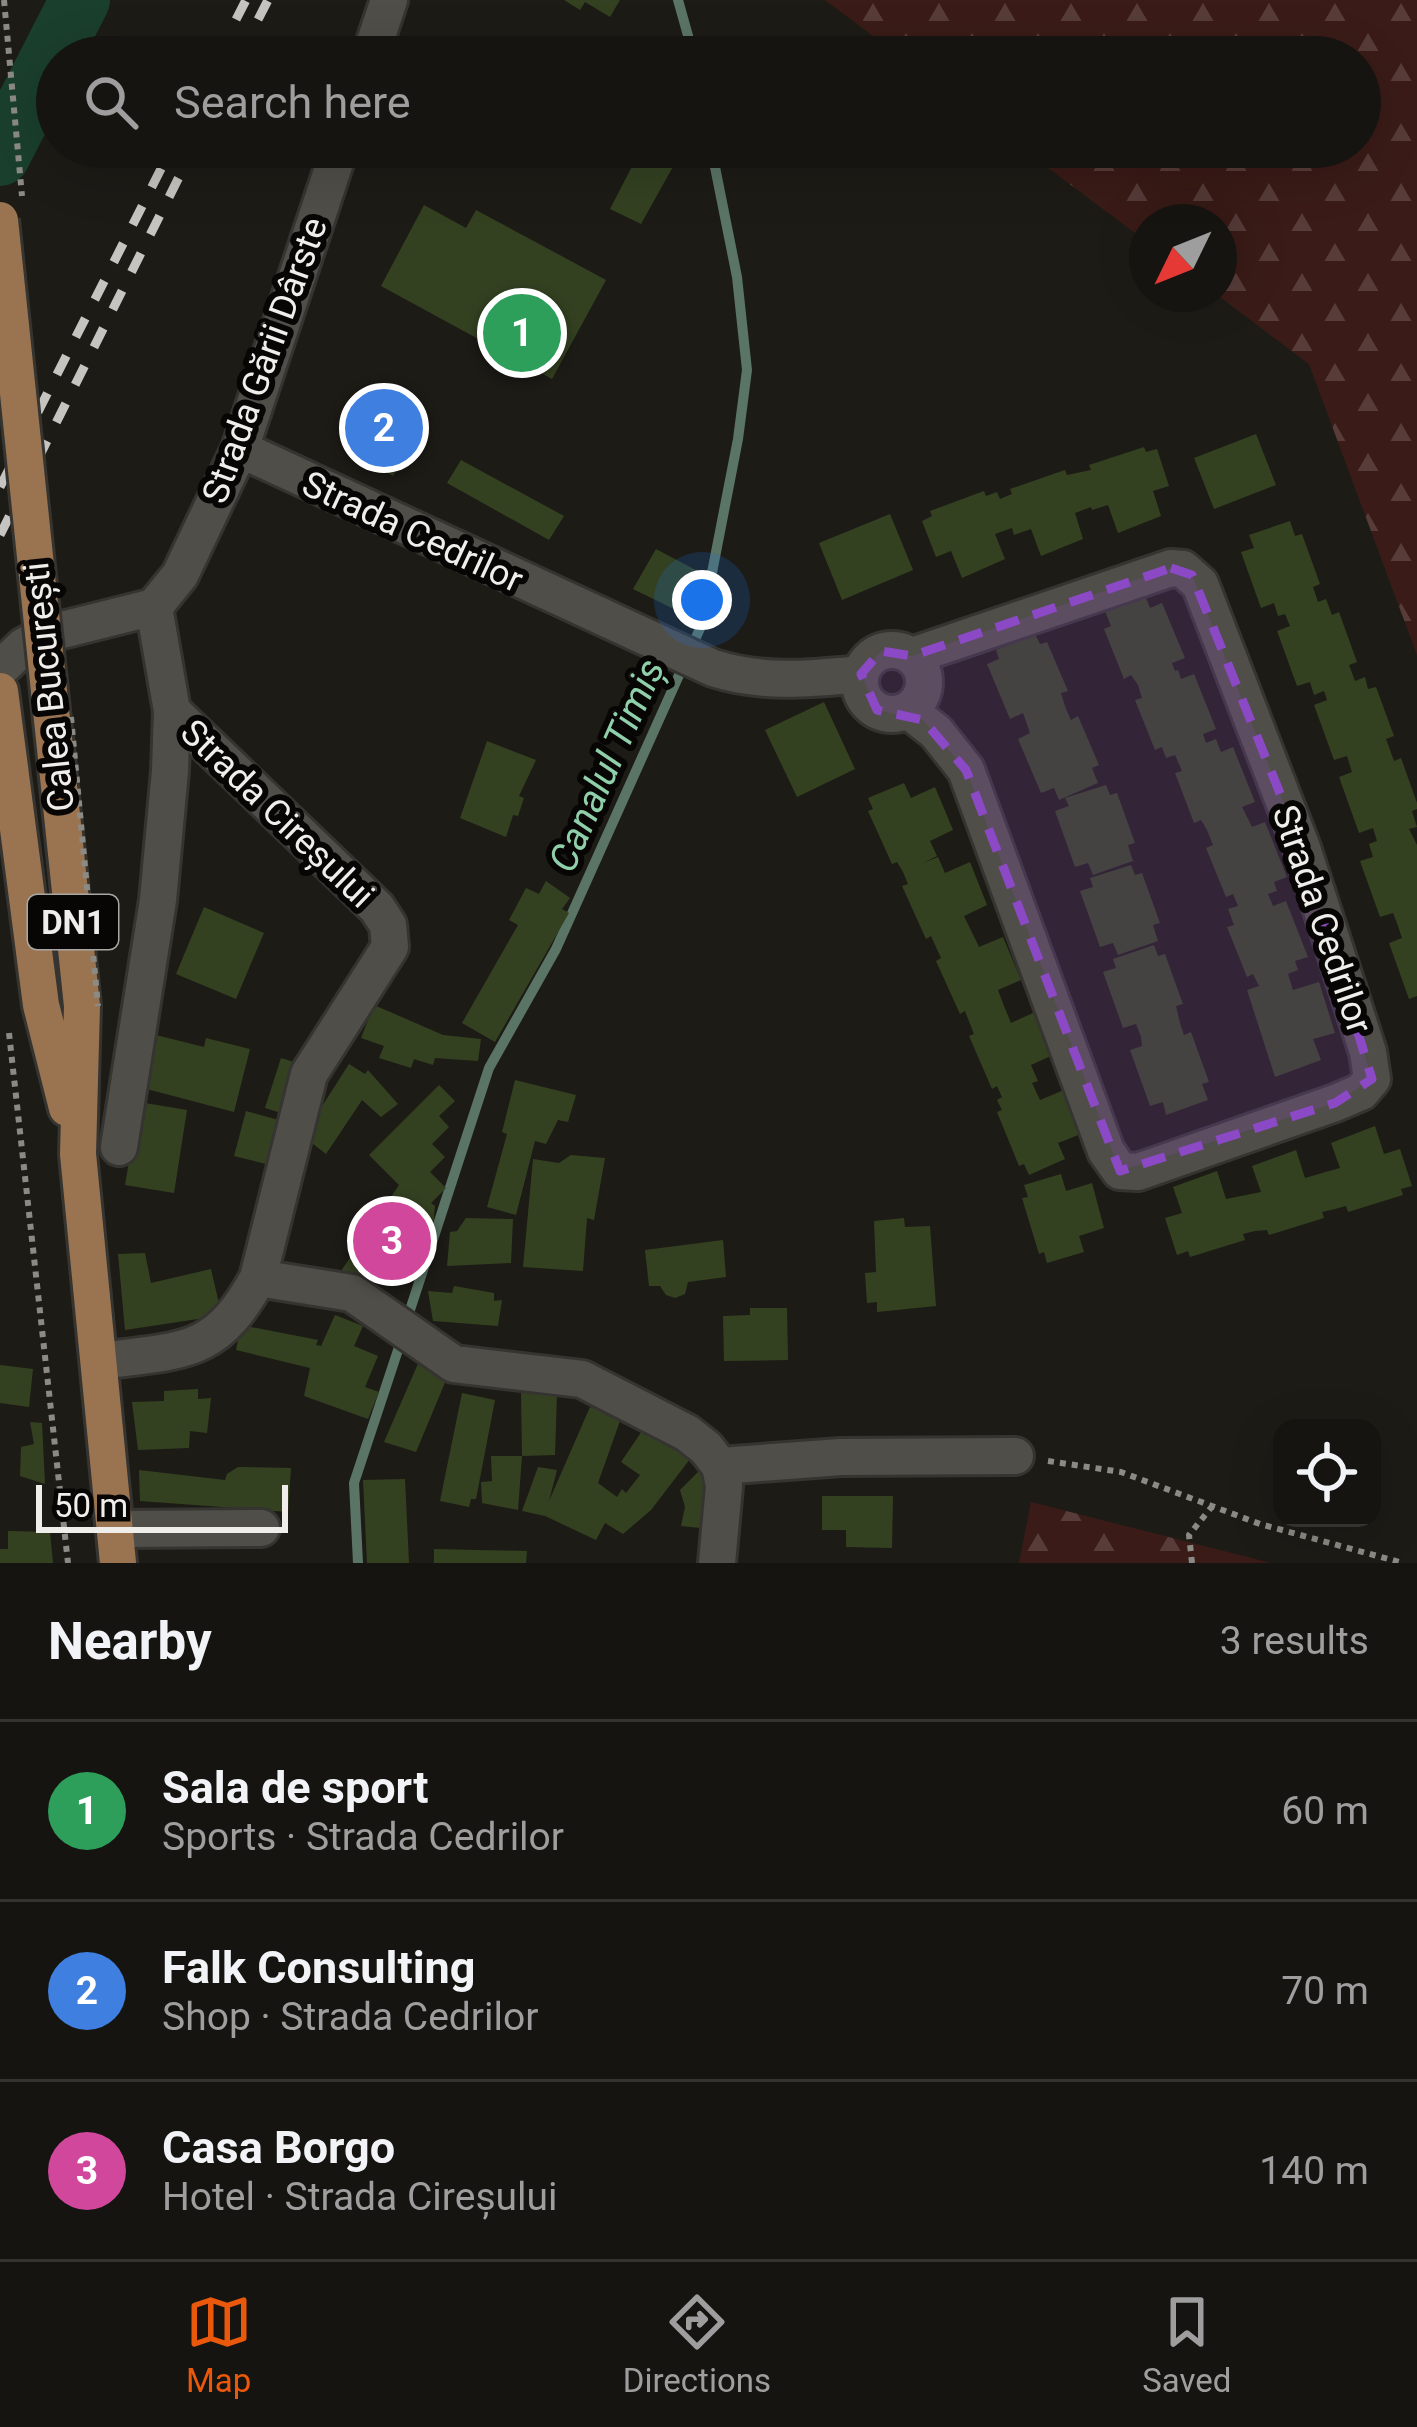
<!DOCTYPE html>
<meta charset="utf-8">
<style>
body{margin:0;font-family:Roboto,sans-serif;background:#1f1d19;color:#f1f3f6}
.controls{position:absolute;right:36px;bottom:36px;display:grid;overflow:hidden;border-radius:24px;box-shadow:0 12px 48px #0002}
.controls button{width:108px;height:108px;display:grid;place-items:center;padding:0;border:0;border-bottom:3px solid #353330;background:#161410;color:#f1f3f6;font:60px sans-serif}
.compass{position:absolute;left:1129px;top:204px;width:108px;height:108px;border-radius:50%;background:#161410;box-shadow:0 12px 48px #0002;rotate:227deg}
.scale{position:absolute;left:36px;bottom:30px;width:252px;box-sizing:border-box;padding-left:12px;border:6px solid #efeeea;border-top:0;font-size:33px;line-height:42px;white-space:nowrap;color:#efeeea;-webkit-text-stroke:9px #070604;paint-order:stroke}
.you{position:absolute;left:702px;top:600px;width:42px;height:42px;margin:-30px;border:9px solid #fff;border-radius:50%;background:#1a73e8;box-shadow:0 0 0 18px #1a73e833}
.badge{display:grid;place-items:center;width:78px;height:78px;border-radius:50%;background:#ea580c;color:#fff;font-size:39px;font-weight:700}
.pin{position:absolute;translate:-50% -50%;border:6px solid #fff;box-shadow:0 3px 12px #0006}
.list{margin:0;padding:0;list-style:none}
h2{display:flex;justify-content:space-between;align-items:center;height:156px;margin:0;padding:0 48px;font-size:51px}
h2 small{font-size:39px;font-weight:400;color:#9e9e9f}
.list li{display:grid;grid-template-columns:78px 1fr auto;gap:36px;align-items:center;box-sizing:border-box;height:180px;padding:0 48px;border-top:3px solid #353330}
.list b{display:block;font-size:45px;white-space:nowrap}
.list p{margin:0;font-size:39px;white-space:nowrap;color:#9e9e9f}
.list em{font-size:39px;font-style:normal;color:#9e9e9f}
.icon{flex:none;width:66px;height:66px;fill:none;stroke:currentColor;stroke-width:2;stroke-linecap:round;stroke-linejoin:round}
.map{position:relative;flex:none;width:1417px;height:1563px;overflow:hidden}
.search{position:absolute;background:#161410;box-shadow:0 12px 48px #0002;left:36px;right:36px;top:36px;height:132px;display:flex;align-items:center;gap:30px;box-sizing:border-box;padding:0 42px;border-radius:66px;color:#9e9e9f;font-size:45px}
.sheet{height:696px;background:#161410}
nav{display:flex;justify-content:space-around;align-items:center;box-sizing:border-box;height:168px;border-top:3px solid #353330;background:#161410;font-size:33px;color:#9e9e9f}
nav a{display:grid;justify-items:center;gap:6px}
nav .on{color:#ea580c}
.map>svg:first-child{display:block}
</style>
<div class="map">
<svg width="1417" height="1563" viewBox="0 0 1417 1563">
<defs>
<pattern id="forest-firs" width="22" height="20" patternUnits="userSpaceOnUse" patternTransform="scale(3)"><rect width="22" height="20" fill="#3a1b17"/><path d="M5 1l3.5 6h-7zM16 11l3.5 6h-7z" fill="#573c39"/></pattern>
</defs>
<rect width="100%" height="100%" fill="#1d1b16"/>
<path fill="url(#forest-firs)" d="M825 0H1417V655L1309 364 1216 294H1219V222H1147V242L1020 147H1360V57H901Z
M1031 1502 1271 1563H1019Z"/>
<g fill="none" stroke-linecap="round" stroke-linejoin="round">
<path stroke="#5a7465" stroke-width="10" d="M678 0 694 57
M410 1310 489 1068 556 949 702 624 738 439 747 370 737 277 711 147
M358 1563 354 1483 399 1347"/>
<path stroke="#1a3f2c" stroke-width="60" d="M0 156 80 0"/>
</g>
<path fill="#344121" d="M564 0H620L610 17 585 2 580 10Z
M642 147H684L641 224 610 209Z
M424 205 466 228 476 210 606 280 552 379 381 286Z
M377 388 428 419 393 476 342 444Z
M1256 434 1276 485 1214 509 1194 458Z
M1144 447 1146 452 1157 449 1169 486 1153 491 1161 516 1118 533 1108 505 1092 510 1091 507 1075 513 1083 539 1041 556 1031 529 1014 535 1012 528 995 534 1005 559 962 578 951 551 936 557 922 521 932 516 930 511 984 491 986 496 997 492 1000 499 1012 494 1010 489 1065 470 1067 475 1091 470 1089 465Z
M461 460 564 516 549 540 447 483Z
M890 514 913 570 842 600 819 543Z
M1290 521 1295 536 1302 534 1320 584 1313 587 1318 602 1326 599 1332 615 1339 612 1357 662 1349 665 1355 681 1365 677 1368 689 1376 687 1394 736 1386 739 1394 761 1401 758 1417 803V809L1412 811 1417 827 1409 829 1417 845V996L1409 999 1389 943 1402 938 1398 926 1393 913 1380 917 1360 861 1373 857 1369 844 1377 841 1373 828 1359 833 1339 777 1352 772 1347 756 1334 760 1314 705 1327 700 1324 691 1314 695 1310 682 1297 686 1277 631 1290 626 1285 614 1278 616 1274 603 1261 608 1241 552 1254 548 1249 535Z
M656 549 709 577 686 615 633 589Z
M1145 595 1150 608 1162 603 1185 658 1172 663 1175 671 1178 670 1181 679 1194 674 1216 729 1203 734 1206 743 1216 739 1221 752 1233 747 1255 802 1242 807 1252 827 1265 822 1287 877 1274 882 1277 891 1268 894 1273 906 1286 901 1308 957 1295 961 1298 970 1288 974 1293 990 1319 982 1335 1033 1313 1039 1321 1060 1275 1077 1247 990 1259 986 1253 974 1247 977 1227 927 1234 925 1228 909 1238 906 1233 894 1226 897 1206 848 1213 845 1207 830 1201 820 1194 823 1175 773 1182 771 1175 755 1166 758 1162 747 1155 750 1135 700 1142 698 1138 685 1131 675 1124 679 1104 629 1111 626 1105 611Z
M1035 634 1040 644 1047 642 1068 691 1061 693 1066 709 1071 720 1078 716 1099 765 1092 768 1098 783 1059 800 1054 788 1041 793 1018 739 1030 733 1023 713 1010 719 987 664 999 659 996 650Z
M824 702 855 769 797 797 765 730Z
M487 741 536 760 519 796 524 798 518 816 513 815 506 837 460 818Z
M904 783 911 798 935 787 953 830 930 841 937 856 923 863 938 857 945 873 970 862 987 905 964 916 979 947 1003 937 1021 980 998 990 1004 1006 1011 1023 1035 1012 1053 1055 1031 1065 1038 1081 1032 1083 1040 1100 1064 1090 1081 1134 1058 1143 1065 1159 1029 1175 1024 1164 1019 1166 997 1112 1002 1110 997 1100 1002 1097 997 1086 992 1089 969 1036 974 1034 965 1011 960 1014 936 961 941 958 931 936 926 939 902 886 908 884 903 872 897 862 892 864 868 811 873 809 868 798Z
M1106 785 1110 795 1117 793 1135 843 1128 845 1133 861 1093 875 1088 863 1075 867 1055 811 1069 806 1065 798Z
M1131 865 1135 875 1142 873 1160 923 1153 925 1158 941 1118 955 1113 943 1100 947 1080 891 1093 887 1090 878Z
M546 881 570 898 562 909 569 913 495 1042 462 1023 518 925 509 920 526 888 539 894Z
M204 907 264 933 236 999 176 974Z
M1154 945 1158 956 1165 954 1183 1004 1176 1006 1180 1023 1184 1035 1191 1032 1209 1082 1202 1084 1208 1100 1166 1115 1163 1102 1150 1106 1130 1050 1142 1046 1141 1037 1136 1024 1123 1028 1103 972 1116 968 1113 959Z
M374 1005 443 1035 481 1039 478 1061 435 1058 433 1065 414 1059 411 1068 379 1058 384 1046 361 1038Z
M156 1035 204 1047 206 1038 250 1049 234 1112 143 1088Z
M281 1058 304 1065 288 1115 265 1108Z
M349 1064 365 1074 368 1070 398 1104 381 1117 362 1100 326 1154 303 1136Z
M515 1080 576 1095 568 1122 558 1120 546 1144 535 1141 516 1215 487 1207 507 1134 502 1132Z
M439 1085 455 1101 439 1116 449 1127 432 1144 445 1157 430 1172 446 1188 431 1203 435 1206 432 1235 414 1263 381 1278 339 1274 399 1185 369 1155Z
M139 1102 187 1110 174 1193 125 1185Z
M246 1111 286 1122 274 1166 234 1156Z
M1375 1126 1384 1154 1400 1149 1412 1186 1401 1189 1403 1195 1348 1212 1346 1206 1335 1209 1322 1212 1324 1218 1269 1235 1267 1230 1255 1231 1243 1234 1245 1240 1190 1257 1188 1251 1177 1255 1165 1218 1182 1213 1173 1187 1217 1171 1226 1199 1261 1192 1252 1166 1296 1150 1305 1178 1322 1173 1340 1168 1331 1143Z
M571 1155 605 1158 594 1220 587 1218 583 1271 523 1267 533 1159 559 1163Z
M1061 1174 1066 1191 1092 1183 1104 1228 1079 1236 1084 1252 1047 1263 1044 1252 1039 1254 1022 1198 1028 1197 1024 1185Z
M466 1218 513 1219 511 1263 447 1266 450 1232 457 1231Z
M904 1218 905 1227 930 1226 936 1306 877 1312V1302L867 1303 865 1273 876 1272 874 1221Z
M723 1240 726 1277 688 1282 685 1294 675 1298 666 1295 660 1286H649L645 1250Z
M145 1253 151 1283 211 1269 221 1312 211 1317 125 1330 118 1254Z
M454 1286 494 1293V1301L502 1300 498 1326 433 1321 428 1291 452 1293Z
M750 1308H787L788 1360 724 1361 723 1316 750 1315Z
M335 1315 363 1326 354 1346 378 1356 365 1387 379 1392 368 1419 304 1396 310 1368 236 1350 241 1325 318 1340 316 1345 321 1346Z
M420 1359 449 1373 416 1452 384 1442Z
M0 1365 33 1369 29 1407 0 1403Z
M198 1389V1399L211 1398 207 1433 190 1431 189 1448 138 1450 132 1402 164 1401V1391Z
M521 1392 557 1393 555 1455 522 1456Z
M462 1393 495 1400 476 1499H471L469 1507 440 1501Z
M590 1407 621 1418 598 1483 617 1497 622 1489 626 1493 640 1475 621 1462 646 1425 690 1459 651 1510 623 1534 605 1523 596 1540 545 1516 522 1511 538 1467 557 1470 549 1501Z
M30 1422 42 1423 45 1484 20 1476 21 1447 34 1444Z
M491 1456H522L518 1510 482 1503 481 1482 492 1481Z
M238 1467 291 1468 288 1512 140 1501 139 1470 225 1480 227 1474Z
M700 1470 712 1489 710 1529 681 1526 685 1507 680 1490Z
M405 1479 409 1563H367L363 1480Z
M822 1496H893L892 1548 846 1547V1530H822Z
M8 1531 50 1532 53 1563H0V1549H8Z
M434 1549 527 1551 526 1563H434Z"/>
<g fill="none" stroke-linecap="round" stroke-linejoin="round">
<defs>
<path id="minor" d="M370 57 389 0
M240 449 713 668C764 684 808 679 861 674
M860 682a32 32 0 1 1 64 0a32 32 0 1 1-64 0Z
M0 669 24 646 50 633 154 607 180 575 240 449 340 147
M908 710 936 732 966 770 1106 1151 1120 1171 1138 1172 1335 1103 1361 1092 1372 1079 1368 1052 1302 848 1200 584 1183 569 1171 568 912 656
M119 1147 158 900 170 771 172 711 154 607
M258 1278 352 1293 454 1364 582 1379 687 1433 706 1448 720 1466 724 1486 717 1563
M116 1359C191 1350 219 1349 258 1278L309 1074 390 947 388 925 377 908 172 711
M720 1466 841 1457 1015 1456
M115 1529 261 1528"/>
<path id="major" d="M0 691 41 1005 67 1108
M49 691 82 1006 78 1154 118 1563"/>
</defs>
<use href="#minor" stroke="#353431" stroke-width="42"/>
<use href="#major" stroke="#353431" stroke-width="42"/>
<path stroke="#8b8a85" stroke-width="6" stroke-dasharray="6 6" stroke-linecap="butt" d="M9 1033 68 1563
M1048 1461 1121 1472 1260 1524 1403 1563
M1192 1563 1189 1535 1214 1504"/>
<use href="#minor" stroke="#504e48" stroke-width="36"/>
<use href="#major" stroke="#9a7450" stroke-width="36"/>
<path stroke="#c5c4c0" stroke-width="9" stroke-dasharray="21 21" stroke-linecap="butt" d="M217 57 246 0
M239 57 268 0
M0 487 172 147
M0 535 194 147"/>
<defs>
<path id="major-bridge" d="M0 220 49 691"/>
</defs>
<use href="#major-bridge" stroke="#353431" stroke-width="42" stroke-linecap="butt"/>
<path stroke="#8b8a85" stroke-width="6" stroke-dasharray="6 6" stroke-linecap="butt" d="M4 0 22 196
M71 717 98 1006"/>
<use href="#major-bridge" stroke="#9a7450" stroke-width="36"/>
</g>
<path fill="#8c49c5" fill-opacity="0.2" stroke="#8c49c5" stroke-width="9" stroke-dasharray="24 15" stroke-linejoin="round" d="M1171 568 1192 575 1302 848 1372 1079 1335 1103 1120 1171 966 770 923 720 877 710 861 674 881 651 912 656Z"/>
<g text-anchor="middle" stroke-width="12" stroke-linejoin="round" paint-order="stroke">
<rect fill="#070604" stroke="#a9a8a5" stroke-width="3" x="28" y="895" width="90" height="54" rx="9"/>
<g font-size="33" font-weight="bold" fill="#efeeea">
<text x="73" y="934">DN1</text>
</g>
<g font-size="36" fill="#efeeea" stroke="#070604">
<text transform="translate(264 360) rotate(-70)" y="13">Strada Gării Dârste</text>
<text transform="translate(413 531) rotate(25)" y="13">Strada Cedrilor</text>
<text transform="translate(48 687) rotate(-96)" y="13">Calea București</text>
<text transform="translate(278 813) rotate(44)" y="13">Strada Cireșului</text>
<text transform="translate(1323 919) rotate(71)" y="13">Strada Cedrilor</text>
</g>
<g font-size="39" font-style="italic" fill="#8fd0ab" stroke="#070604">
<text transform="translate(606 765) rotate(-66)" y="14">Canalul Timiș</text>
</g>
</g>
</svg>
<div class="controls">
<button><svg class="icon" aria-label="locate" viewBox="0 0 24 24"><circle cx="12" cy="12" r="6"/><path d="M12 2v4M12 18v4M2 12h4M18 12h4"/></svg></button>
</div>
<svg class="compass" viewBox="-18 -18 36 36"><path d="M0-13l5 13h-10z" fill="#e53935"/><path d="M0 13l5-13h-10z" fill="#9e9e9f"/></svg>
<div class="scale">50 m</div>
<div class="you"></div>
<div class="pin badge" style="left:522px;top:333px;background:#2e9e5b">1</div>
<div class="pin badge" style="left:384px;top:428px;background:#3f7fe0">2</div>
<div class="pin badge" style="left:392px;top:1241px;background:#d1479c">3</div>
<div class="search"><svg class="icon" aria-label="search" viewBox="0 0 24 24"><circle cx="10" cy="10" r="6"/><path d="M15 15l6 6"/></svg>Search here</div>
</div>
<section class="sheet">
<h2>Nearby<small>3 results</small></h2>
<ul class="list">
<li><span class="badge" style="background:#2e9e5b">1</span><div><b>Sala de sport</b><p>Sports · Strada Cedrilor</p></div><em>60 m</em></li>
<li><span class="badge" style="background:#3f7fe0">2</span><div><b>Falk Consulting</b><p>Shop · Strada Cedrilor</p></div><em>70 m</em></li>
<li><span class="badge" style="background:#d1479c">3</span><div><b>Casa Borgo</b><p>Hotel · Strada Cireșului</p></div><em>140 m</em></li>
</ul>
</section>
<nav>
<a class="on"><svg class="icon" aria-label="map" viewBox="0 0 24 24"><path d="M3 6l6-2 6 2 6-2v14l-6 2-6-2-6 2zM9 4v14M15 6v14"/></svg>Map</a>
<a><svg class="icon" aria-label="directions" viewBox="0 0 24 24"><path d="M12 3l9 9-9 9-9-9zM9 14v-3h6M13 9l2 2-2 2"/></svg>Directions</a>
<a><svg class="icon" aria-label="saved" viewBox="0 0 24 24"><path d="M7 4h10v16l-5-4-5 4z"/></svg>Saved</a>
</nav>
